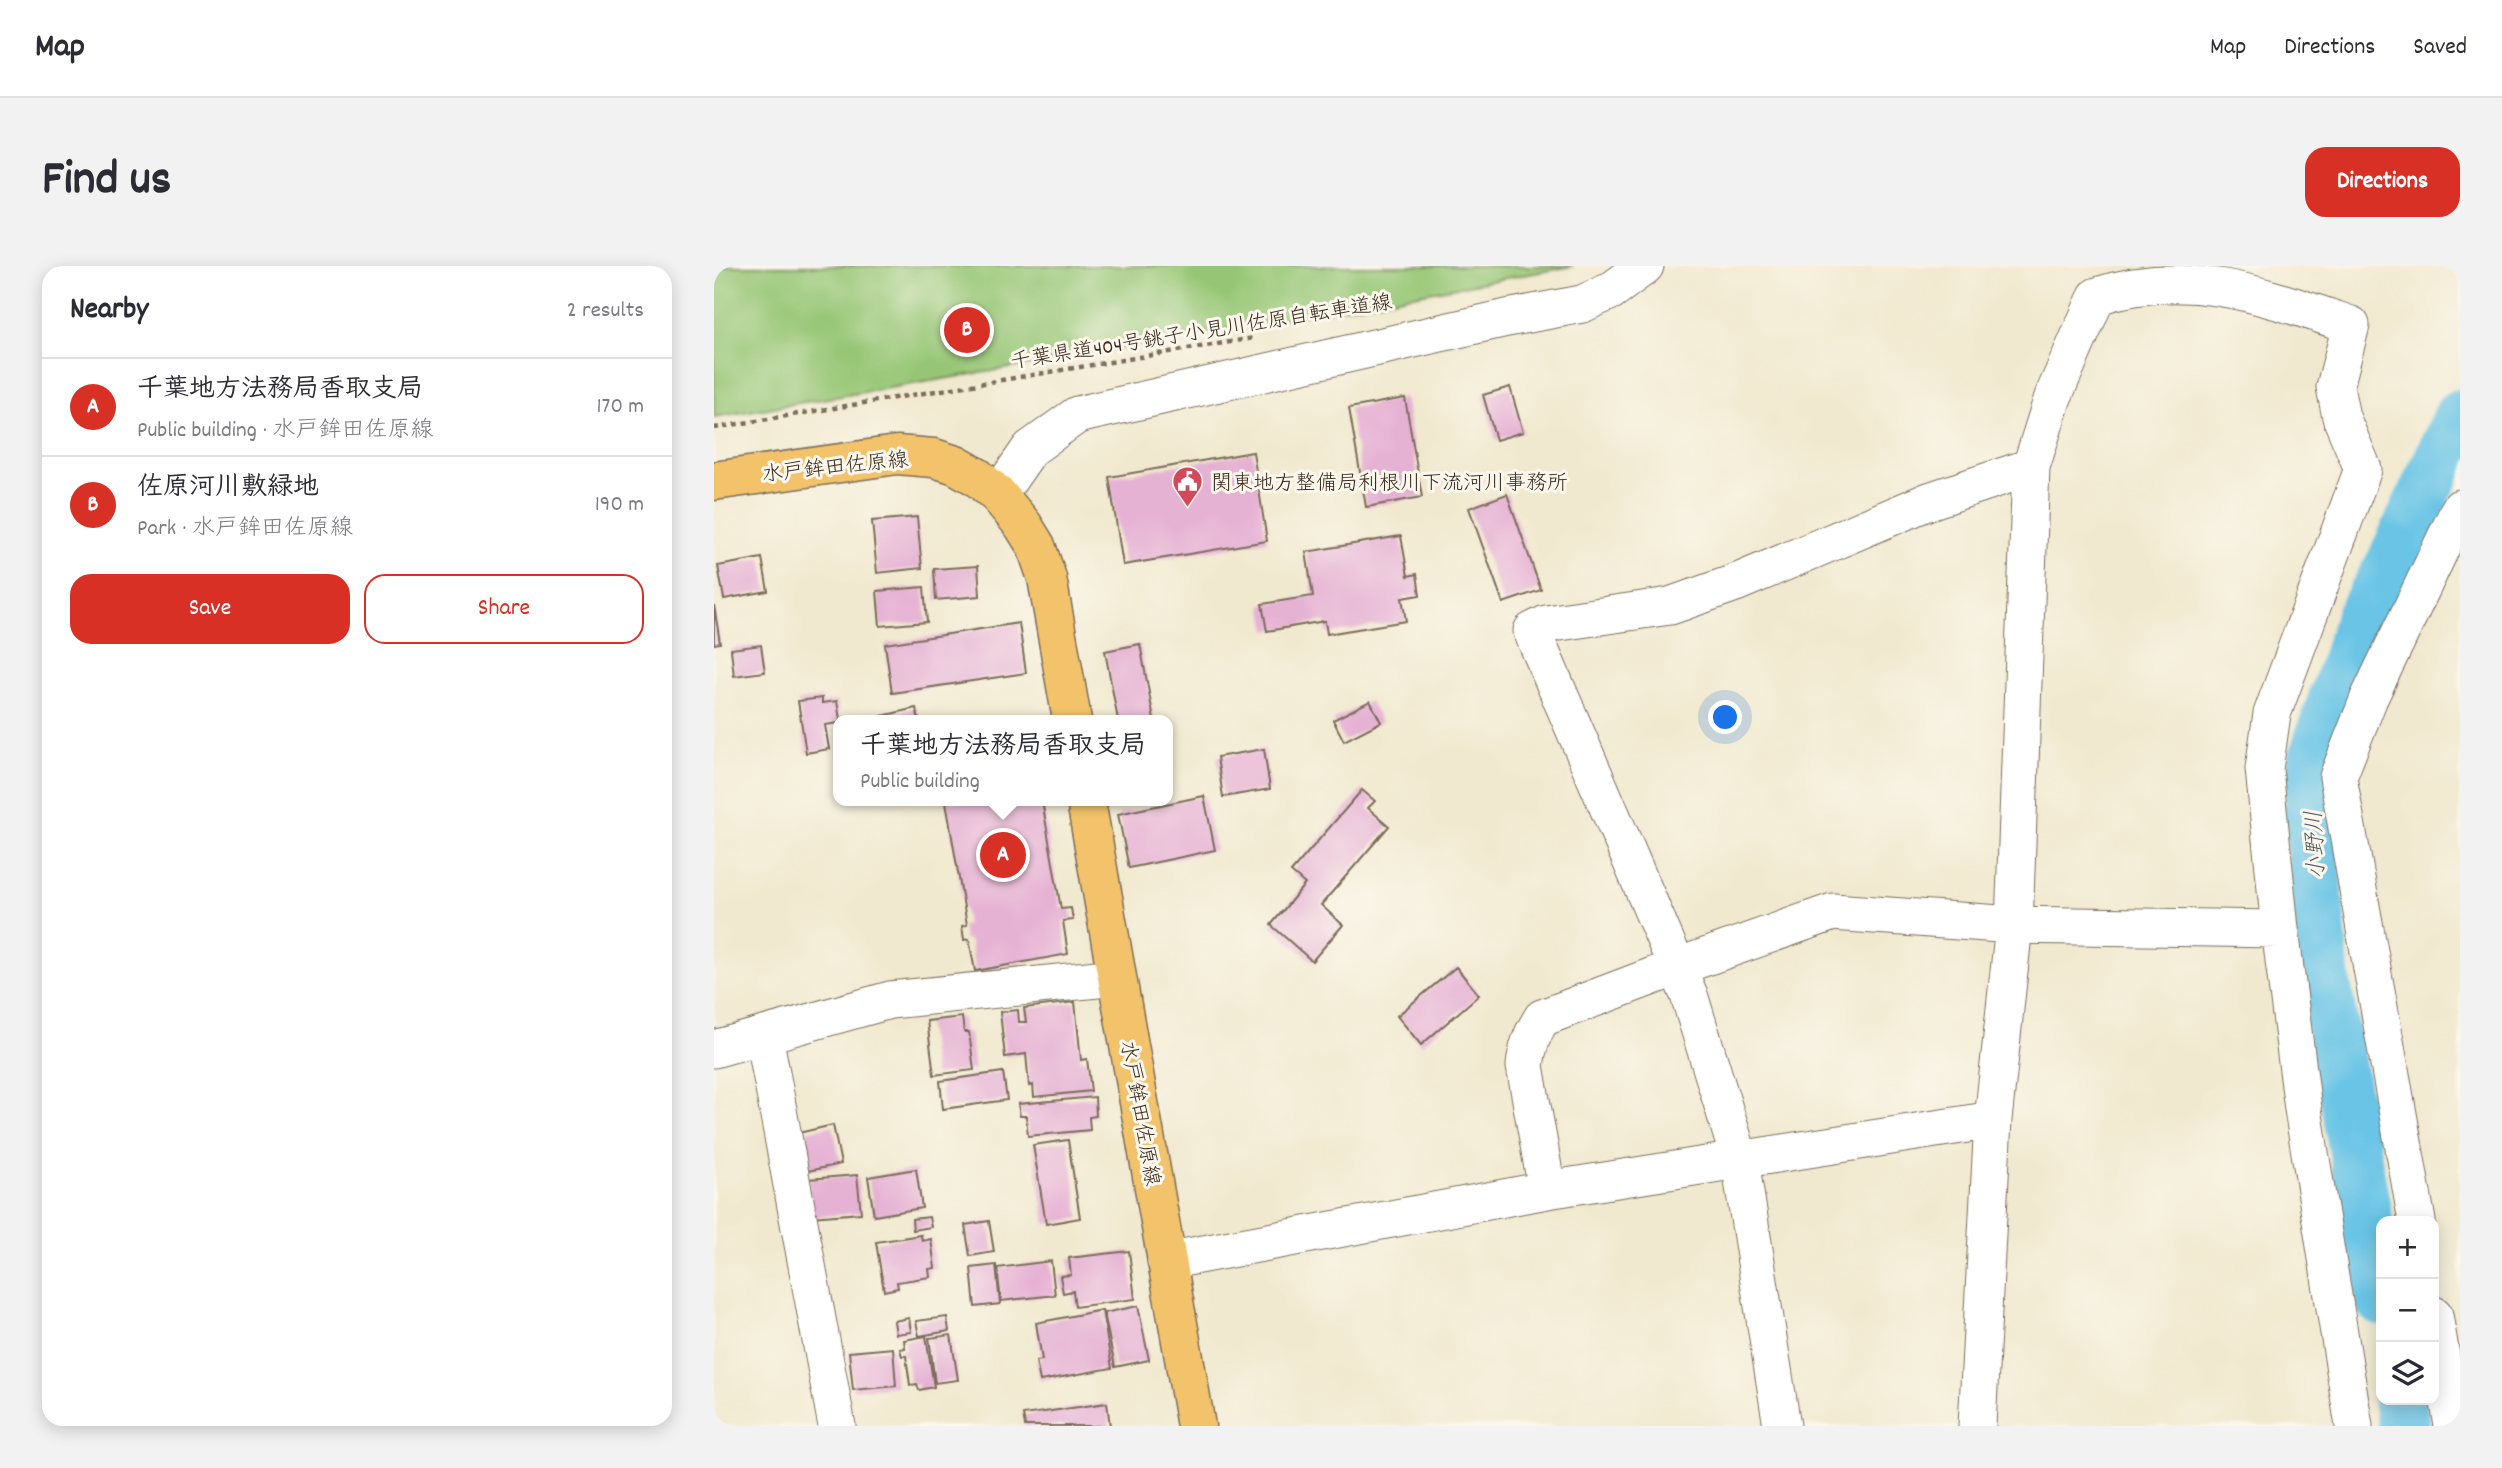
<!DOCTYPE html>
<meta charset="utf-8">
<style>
body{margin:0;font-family:Dekko,"Klee One",sans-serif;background:#f2f2f3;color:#2b2b33}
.controls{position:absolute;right:21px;bottom:21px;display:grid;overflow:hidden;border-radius:14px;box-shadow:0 4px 18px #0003}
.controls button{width:63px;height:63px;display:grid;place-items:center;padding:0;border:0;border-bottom:2px solid #e1e1e2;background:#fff;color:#2b2b33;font:35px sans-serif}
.you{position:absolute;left:1012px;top:452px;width:24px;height:24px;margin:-18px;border:5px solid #fff;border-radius:50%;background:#1a73e8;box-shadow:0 0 0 10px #1a73e833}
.badge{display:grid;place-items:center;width:46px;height:46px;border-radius:50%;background:#d93025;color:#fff;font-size:23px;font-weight:700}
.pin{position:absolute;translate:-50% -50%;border:4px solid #fff;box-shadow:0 2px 7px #0006}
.popup{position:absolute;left:119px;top:449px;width:340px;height:91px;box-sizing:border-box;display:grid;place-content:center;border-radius:14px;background:#fff;filter:drop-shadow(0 2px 5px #0005);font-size:23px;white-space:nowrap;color:#7c7c81}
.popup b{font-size:26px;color:#2b2b33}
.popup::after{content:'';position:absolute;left:50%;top:100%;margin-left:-14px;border:14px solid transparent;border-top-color:#fff}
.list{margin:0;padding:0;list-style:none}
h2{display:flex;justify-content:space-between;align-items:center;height:91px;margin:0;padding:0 28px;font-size:30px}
h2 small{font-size:23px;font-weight:400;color:#7c7c81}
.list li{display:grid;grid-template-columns:46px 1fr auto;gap:21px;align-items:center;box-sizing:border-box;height:98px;padding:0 28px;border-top:2px solid #e1e1e2}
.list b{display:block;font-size:26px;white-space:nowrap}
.list p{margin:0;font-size:23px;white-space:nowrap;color:#7c7c81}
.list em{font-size:23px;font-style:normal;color:#7c7c81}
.actions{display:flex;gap:14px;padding:21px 28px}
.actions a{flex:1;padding:16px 0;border:2px solid #d93025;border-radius:21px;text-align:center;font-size:24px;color:#d93025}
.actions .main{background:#d93025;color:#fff}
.icon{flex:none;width:38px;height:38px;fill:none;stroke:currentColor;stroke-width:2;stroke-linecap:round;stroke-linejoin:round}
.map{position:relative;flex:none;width:1746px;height:1160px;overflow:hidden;border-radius:21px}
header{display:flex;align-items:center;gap:42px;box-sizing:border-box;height:98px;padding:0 35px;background:#fff;border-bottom:2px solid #e1e1e2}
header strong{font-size:33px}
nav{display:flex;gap:38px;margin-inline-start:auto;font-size:24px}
.intro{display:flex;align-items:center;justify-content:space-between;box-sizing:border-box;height:168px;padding:0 42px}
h1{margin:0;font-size:49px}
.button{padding:18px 32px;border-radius:21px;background:#d93025;color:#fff;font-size:24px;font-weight:700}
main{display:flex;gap:42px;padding:0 42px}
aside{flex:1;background:#fff;border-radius:21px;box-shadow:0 4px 18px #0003}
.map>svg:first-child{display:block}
</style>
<header>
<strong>Map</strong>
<nav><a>Map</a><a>Directions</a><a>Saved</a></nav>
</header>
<div class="intro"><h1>Find us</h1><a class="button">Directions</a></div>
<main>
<aside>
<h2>Nearby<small>2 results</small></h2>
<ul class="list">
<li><span class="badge">A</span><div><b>千葉地方法務局香取支局</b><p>Public building · 水戸鉾田佐原線</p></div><em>170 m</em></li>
<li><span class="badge">B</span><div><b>佐原河川敷緑地</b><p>Park · 水戸鉾田佐原線</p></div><em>190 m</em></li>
</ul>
<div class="actions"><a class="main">Save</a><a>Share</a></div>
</aside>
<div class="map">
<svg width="1746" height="1160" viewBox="0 0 1746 1160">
<rect width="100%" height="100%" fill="#fbf7ec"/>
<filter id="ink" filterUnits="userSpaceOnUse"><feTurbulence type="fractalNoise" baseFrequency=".0143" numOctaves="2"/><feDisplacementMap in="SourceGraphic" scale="14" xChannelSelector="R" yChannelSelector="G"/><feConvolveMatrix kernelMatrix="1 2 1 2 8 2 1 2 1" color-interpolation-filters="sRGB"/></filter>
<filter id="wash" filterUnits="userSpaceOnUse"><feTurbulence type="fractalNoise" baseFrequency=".00686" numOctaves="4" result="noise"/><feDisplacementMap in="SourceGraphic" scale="28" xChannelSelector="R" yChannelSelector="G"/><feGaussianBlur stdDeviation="1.57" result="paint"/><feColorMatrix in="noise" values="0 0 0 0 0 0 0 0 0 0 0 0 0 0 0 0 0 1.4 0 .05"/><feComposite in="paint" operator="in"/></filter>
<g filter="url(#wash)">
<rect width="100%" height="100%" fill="#f1e9cf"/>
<path fill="#96c675" stroke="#68784a" stroke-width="2" d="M0 0H859L338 95 0 151Z"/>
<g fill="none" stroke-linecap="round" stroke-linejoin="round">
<path stroke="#69c4e6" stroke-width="52" d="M1667 1034 1609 706 1596 544 1599 495 1648 350 1678 297 1746 149
M1685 1134 1690 1160"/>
</g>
<g id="blocks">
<path fill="#e6b2d4" d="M796 121 809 166 782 174 769 129Z
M691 132 708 231 652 241 635 142Z
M539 186 553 275 409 299 395 211Z
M793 228 827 324 789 337 755 242Z
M203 251 208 302 163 307 158 255Z
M687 270 694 310 703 308 706 329 688 332 692 355 613 368 611 355 553 365 548 338 599 330 592 286Z
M48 292 54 325 10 333 4 300Z
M264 300 266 330 222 334 220 303Z
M210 321 213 356 166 360 163 325Z
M0 339 6 377 0 378Z
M305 357 312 407 178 427 171 378Z
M426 378 440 454H404L391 385Z
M47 379 51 406 20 410 17 383Z
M108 432V437L123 435 126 454 124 457 111 459 115 483 92 487 84 435Z
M656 435 667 456 630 475 619 454Z
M202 442 205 454H165L164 451Z
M550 483 556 523 509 531 503 491Z
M648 524 661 535 654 542 675 560 607 639 629 659 598 695 557 659 591 618 577 606Z
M490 530 501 584 415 602 404 548Z
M240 535H328L347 643 357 642 359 654 349 655 354 688 261 705 255 673 250 674 248 660 253 659 232 536Z
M742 701 765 729 707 779 683 750Z
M361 736 367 794 373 793 377 825 320 831 319 819 315 820 312 788 291 791 286 746 304 744 305 756H312L310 742Z
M248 751 250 766H255L260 804 220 809 213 755Z
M289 806 293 834 229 843 226 815Z
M381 831 382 850 375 851 376 864 314 870 312 850H306L304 838Z
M119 859 127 898 84 907 76 869Z
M354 874 366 952 332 958 319 879Z
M202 903 208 942 160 950 154 911Z
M143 909 147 947 97 951 94 913Z
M215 951 217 961 199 964 198 953Z
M275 955 280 986 256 990 251 959Z
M207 969 208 975 217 973 221 1002 215 1003 216 1011 183 1016 184 1022 170 1025 162 976Z
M415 985 421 1033 361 1041 359 1025 349 1027 346 1010 357 1009 355 992Z
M337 995 341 1029 287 1035 283 1002Z
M282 999 286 1038 261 1041 257 1002Z
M424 1040 435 1094 401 1101 390 1047Z
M388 1044 398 1102 326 1115 322 1095 328 1094 322 1057Z
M233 1051 235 1065 205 1070 202 1055Z
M195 1052 197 1066 182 1068 180 1055Z
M237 1069 244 1114 221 1117 215 1072Z
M212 1070 220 1121 205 1124 203 1118 196 1119 192 1090H188L186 1083 191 1082 190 1074Z
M179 1082 182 1120 139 1124 135 1086Z
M393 1137 396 1160H311L309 1149Z"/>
</g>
</g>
<g filter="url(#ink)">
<use href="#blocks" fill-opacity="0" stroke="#7b6d5c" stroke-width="2"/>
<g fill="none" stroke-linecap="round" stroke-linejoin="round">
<defs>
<path id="minor" d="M1317 201 1339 131 1383 30C1474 0 1551 30 1637 59L1621 121 1627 151 1649 203 1558 448 1550 503 1566 663
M284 229 316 183 363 149 793 52 868 38 897 25 931 0
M50 769 123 1160
M0 783 176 734 403 711
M833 924 811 800C813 781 818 768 828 752L963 701 1119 646 1300 659 1566 663 1589 843 1640 1160
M1703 955 1624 511 1655 432 1746 242
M452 995 833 924 1279 854
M1720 1049 1739 1160
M1068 1160 1026 895 975 729 818 365 832 358 956 340 1024 316 1215 235 1317 201 1300 659 1279 854 1263 1160"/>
<path id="major" d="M0 215 183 189 220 192 242 199 263 211 284 229 309 259 322 280 333 312 358 454
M372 535 482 1160"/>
</defs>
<use href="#minor" stroke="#7b6d5c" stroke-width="39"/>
<use href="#major" stroke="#7b6d5c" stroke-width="41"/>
<path stroke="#7b6d5c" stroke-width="4.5" stroke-dasharray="5 5" stroke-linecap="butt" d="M0 162 540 72"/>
<use href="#minor" stroke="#fff" stroke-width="37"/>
<use href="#major" stroke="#f2c36a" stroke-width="38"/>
</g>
</g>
<defs>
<symbol id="civic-pin" viewBox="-11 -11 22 30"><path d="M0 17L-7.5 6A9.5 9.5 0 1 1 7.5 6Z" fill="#d1495b" stroke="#fbf7ec"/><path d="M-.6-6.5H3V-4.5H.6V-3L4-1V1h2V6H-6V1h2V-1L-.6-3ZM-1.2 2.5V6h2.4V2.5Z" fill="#fff"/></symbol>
</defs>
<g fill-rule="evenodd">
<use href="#civic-pin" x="456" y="198" width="35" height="47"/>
</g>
<g text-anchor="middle" stroke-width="6" stroke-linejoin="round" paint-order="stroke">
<g font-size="21" fill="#3b2a1e" stroke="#fbf7ec">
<text transform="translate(487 65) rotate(-9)" y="7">千葉県道404号銚子小見川佐原自転車道線</text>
<text transform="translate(121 200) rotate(-6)" y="7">水戸鉾田佐原線</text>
<text transform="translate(427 847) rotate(80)" y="7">水戸鉾田佐原線</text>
</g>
<g font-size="21" fill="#3b2a1e" stroke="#fbf7ec" text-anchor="start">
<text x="497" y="223">関東地方整備局利根川下流河川事務所</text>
</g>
<g font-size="23" font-style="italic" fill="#49585a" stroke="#fbf7ec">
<text transform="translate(1600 579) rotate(-93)" y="8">小野川</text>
</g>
</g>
</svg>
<div class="controls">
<button>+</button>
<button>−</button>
<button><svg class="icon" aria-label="layers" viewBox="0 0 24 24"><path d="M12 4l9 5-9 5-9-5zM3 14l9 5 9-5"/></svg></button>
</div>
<div class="you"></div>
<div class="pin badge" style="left:289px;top:589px">A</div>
<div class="popup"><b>千葉地方法務局香取支局</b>Public building</div>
<div class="pin badge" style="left:253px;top:64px">B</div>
</div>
</main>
